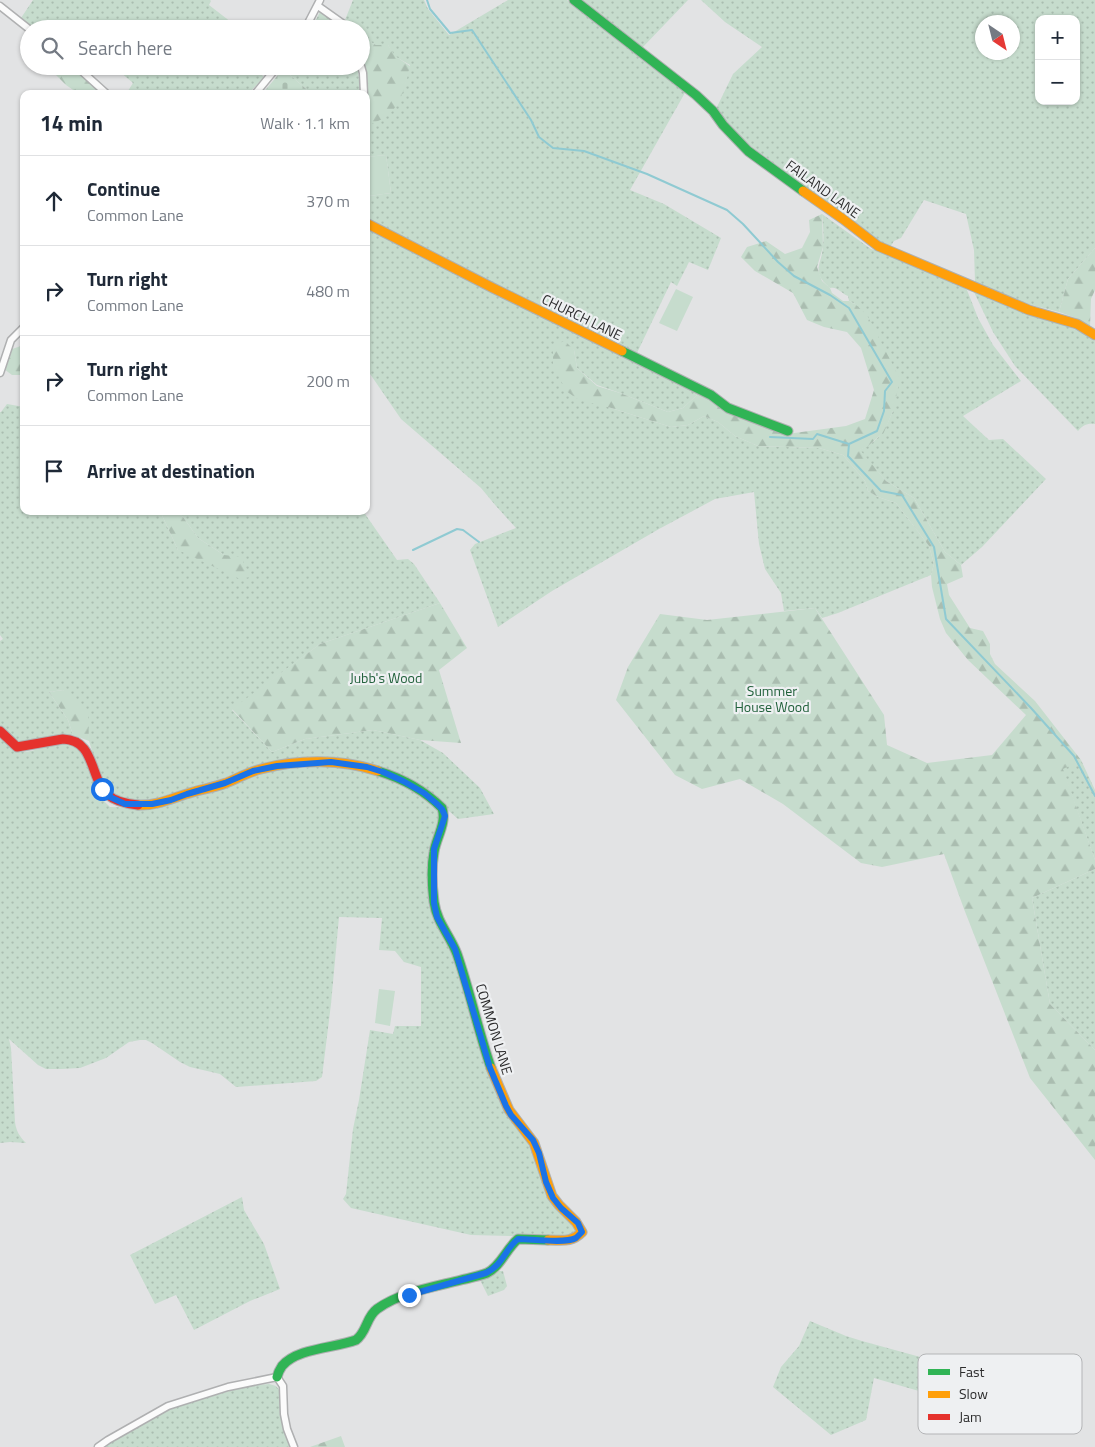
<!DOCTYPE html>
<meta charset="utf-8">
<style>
body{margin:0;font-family:"Titillium Web",sans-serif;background:#f2f2f3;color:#1f2937}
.controls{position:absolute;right:15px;top:15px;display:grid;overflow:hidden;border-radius:10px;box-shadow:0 1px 4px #0004}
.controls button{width:45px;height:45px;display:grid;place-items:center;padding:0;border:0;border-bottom:1px solid #e0e1e3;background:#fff;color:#1f2937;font:25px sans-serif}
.compass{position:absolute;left:975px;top:15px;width:45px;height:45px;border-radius:50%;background:#fff;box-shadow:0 1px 4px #0004;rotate:145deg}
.stop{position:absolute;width:15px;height:15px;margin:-11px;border:4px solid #1a73e8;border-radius:50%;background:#fff}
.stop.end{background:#1a73e8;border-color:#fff;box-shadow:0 1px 5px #0008}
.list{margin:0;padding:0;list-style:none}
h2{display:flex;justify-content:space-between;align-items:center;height:65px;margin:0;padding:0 20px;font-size:21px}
h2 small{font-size:16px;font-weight:400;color:#747a83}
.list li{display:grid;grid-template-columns:32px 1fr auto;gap:15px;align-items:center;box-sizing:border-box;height:90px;padding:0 20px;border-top:1px solid #e0e1e3}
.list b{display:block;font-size:19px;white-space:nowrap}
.list p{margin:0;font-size:16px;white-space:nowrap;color:#747a83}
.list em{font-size:16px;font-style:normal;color:#747a83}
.icon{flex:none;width:28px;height:28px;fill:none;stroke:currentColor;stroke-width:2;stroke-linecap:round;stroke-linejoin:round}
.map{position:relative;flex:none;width:1095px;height:1447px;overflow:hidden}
.search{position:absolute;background:#fff;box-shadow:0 1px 4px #0004;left:20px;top:20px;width:350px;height:55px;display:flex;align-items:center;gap:12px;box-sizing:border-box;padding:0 18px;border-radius:28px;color:#747a83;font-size:19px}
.panel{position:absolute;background:#fff;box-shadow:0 1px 4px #0004;left:20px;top:90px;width:350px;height:425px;border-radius:10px}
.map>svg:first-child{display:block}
</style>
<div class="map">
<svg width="1095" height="1447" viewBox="0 0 1095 1447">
<defs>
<pattern id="grass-dots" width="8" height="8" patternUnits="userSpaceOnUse" patternTransform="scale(1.25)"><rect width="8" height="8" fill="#c6dccd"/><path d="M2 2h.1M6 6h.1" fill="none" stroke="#aabdb0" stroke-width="1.8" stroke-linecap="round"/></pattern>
<pattern id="forest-firs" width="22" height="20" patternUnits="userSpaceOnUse" patternTransform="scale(1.25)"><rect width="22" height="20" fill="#c6dccd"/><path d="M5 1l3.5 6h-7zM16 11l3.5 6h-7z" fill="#aabdb0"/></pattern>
<pattern id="cemetery-stones" width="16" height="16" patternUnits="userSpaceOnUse" patternTransform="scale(1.25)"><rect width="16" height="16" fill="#c6dccd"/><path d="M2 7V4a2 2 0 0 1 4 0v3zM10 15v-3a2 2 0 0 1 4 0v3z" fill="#aabdb0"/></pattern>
</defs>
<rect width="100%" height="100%" fill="#e2e3e4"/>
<path fill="url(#grass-dots)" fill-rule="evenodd" d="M33 0H210L211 1 209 5 240 29H35L21 18Z
M353 0H424L428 9 449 35 508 0H567L686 91 630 190 664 204 721 238 708 270 689 262 677 286 671 282 636 355 367 219 366 177 369 196 391 193 386 155 366 157V127L371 123 385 117 405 84 410 65 394 56 388 45H376L363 38 361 36V29H355L352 25 345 20Z
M579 0H688L642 48Z
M701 0H1095V248L1068 279 1059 312 1024 303 975 282 974 250 966 214 924 200 901 238 894 241 890 247 877 241 740 138 716 109 733 74 762 47 725 22ZM1039 19H1076V101H1039ZM982 22H1012V52H982Z
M320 12 340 25 343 29H311Z
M113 66H252L264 77 248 94H126L133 83Z
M285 66H357L359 77 360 94H312L283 69Z
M822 214 871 249 887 253 961 286 967 290 978 318 993 345 1021 381 963 416 989 440 1003 439 1046 479 982 547 961 565 945 552 914 498 886 481 859 450C881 440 884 431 893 411L855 304 849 301 848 296C841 293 837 286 830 288 810 271 822 265 823 246 824 235 823 224 822 214Z
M366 226 703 395H697L683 408 668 412 620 393 597 385 577 368 574 350 553 345 608 407 671 427 688 425 704 416 718 422 735 436 758 446 819 448 843 455 865 481 868 491 878 497 896 503 929 546 934 564 931 575 838 613 822 618 815 608 784 611 781 593 765 569 759 544 754 492 715 499 659 529 552 591 498 627 470 550 475 544 516 528 496 506 481 488 401 419 366 368Z
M973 290C991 297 1009 306 1027 312 1050 321 1075 326 1095 341V424C1087 423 1083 425 1078 431L1015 366 993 332Z
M7 404 24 407V511H163L161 513 178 550 224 555 198 538 183 517 175 511H363L397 560 408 559 414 564 440 603 320 644 232 710 272 752 305 739 373 730 420 740 443 753 480 788 494 814 458 819 424 789 395 774 295 760 262 764 218 780 151 800 137 801 126 799 109 792 100 776 89 741 88 732 63 690 49 692 68 720 73 735H56L27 743 17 744 0 725V641L3 639 0 635V412H1Z
M0 737C5 742 11 749 18 751 32 756 59 737 74 745 88 752 89 773 95 786 98 794 103 801 110 807L148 808 171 804 226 786 255 774 279 769 330 766 359 769 377 774 403 784 436 807 442 816 437 827 433 916 456 958 509 1115 516 1128 531 1143 541 1170 578 1229 576 1233 571 1236 548 1237 471 1235 351 1208 343 1199 346 1194 353 1129 359 1100 370 1030 393 1034 395 1026H421V967L404 962 395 951 379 950 382 918 339 917 331 1004 322 1077 316 1081 236 1087 220 1074 190 1067 180 1062 152 1043 146 1040H140L129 1042 106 1058 80 1068 61 1069H46L38 1065 9 1039 11 1048 15 1122C16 1131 20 1137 26 1143L10 1142 0 1143Z
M1081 760 1095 790V860L1062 768Z
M1095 869V1050L1050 1004 1032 898Z
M242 1197 244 1210 264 1244 280 1289 250 1301 194 1330 176 1295 155 1304 130 1255Z
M496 1271H503L507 1286 504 1290 488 1296 479 1278Z
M810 1321 846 1336 862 1341 964 1369 955 1418 939 1415 943 1398 874 1378 866 1420 831 1435 773 1387 781 1367 799 1346Z
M269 1384 276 1386 280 1391 283 1429 290 1447H104L168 1409 247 1386Z"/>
<path fill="url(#forest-firs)" d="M361 36 376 45H388L395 56 410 66C406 83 402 104 387 116 381 121 373 122 366 127L365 73 361 57Z
M47 66H71L102 94H79L66 85Z
M822 214 823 247 817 267 822 281 830 288 832 293 843 301H849L855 304 867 315 900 379 893 411 884 432 868 446 860 450 886 481 914 498 945 552 961 565 963 577 947 584 949 595 970 628 983 631 990 644V654L995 664 1035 701 1081 760 1063 769 1095 860V869L1032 898 1050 1004 1095 1050V1160L1030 1078 964 909 944 854 882 867 861 863 783 804 740 779 702 789 675 775 616 700 628 667 660 614 707 620 815 608 884 715 887 745 927 763 992 755 1026 715 968 660 946 633 940 619 932 587 931 575 934 564 929 546 896 503 878 497 868 491 865 481 843 455 819 448 758 446 735 436 718 422 704 416 688 425 671 427 608 407 579 400 566 391 553 364V345L565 341 574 350 577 368 597 386 620 393 668 412 683 408 697 395H703L787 434 846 426 865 419 874 390 861 348 847 332 824 327 807 320 793 293 755 271 741 257 747 247 766 241 785 254 802 248 810 232 809 220Z
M1095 248V290L1091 299 1090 327 1076 318 1059 312 1068 279Z
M24 345V375H12L4 369 12 349Z
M163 511H175L183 517 198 538 224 555 241 557 250 577 240 579 178 550 161 513Z
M440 603 467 648 439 670 461 743 420 740 373 730 305 739 272 752 232 709 320 644Z
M63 690 88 713 89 741 73 735 68 720 49 692Z
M341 1436 345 1447H310Z"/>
<path fill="url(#cemetery-stones)" d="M283 69 312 94H262Z"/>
<path fill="#c6dccd" d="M386 155 391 193 369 196 366 177V157Z
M676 289 693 297 677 331 659 323Z
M379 989 395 991 390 1026 375 1023Z"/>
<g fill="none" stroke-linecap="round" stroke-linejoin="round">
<path stroke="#8fcad2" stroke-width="2" d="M427 0 430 9 450 33 472 30 531 120 539 137 553 148 584 151 647 174 727 210 743 224 778 262 794 276 830 295 849 308 892 382 885 391 884 411 877 431 849 444 848 456 881 491 902 495 934 547 946 619 1031 708 1074 756 1095 796
M770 437 813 439 817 434 849 444
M413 550 457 529 463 530 479 542"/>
<defs>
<path id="street" d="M0 6 29 29
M318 6 342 23 347 29
M305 29 320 0
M76 66 107 94
M361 66 363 73 364 94
M255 94 278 66
M0 373 11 340 24 327
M98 1447 108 1440 168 1406 228 1387 277 1377 283 1386 284 1414 287 1429 294 1447"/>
<path id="fast" d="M574 0 696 95 713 111 723 125 748 151 803 191
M622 351 711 395 728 408 788 431
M378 771C401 778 425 791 442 808 447 823 436 838 434 852 431 868 432 886 434 902 437 923 450 935 457 954 470 992 478 1030 491 1068
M277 1377C278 1373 280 1369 282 1366 297 1348 335 1348 356 1340 367 1332 366 1317 377 1309 401 1292 433 1287 461 1280 469 1278 479 1276 487 1273 501 1266 506 1249 518 1239L548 1240"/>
<path id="slow" d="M803 191 843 219 878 246 1029 310 1077 324 1095 335
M366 223 493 288 622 351
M138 805C158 806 174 797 193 792 204 789 215 787 226 783 238 778 249 772 261 769 298 759 342 759 378 771
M491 1068 509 1110 534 1143 552 1196 559 1205 576 1222 582 1232C571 1243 562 1240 548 1240"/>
<path id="jam" d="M0 731 17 747 63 739C96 740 89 778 108 795 116 802 128 804 138 805"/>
</defs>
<use href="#street" stroke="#afb0b1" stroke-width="9"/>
<use href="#fast" stroke="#afb0b1" stroke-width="11"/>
<use href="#slow" stroke="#afb0b1" stroke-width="11"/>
<use href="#jam" stroke="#afb0b1" stroke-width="11"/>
<use href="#street" stroke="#fbfbfb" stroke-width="6"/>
<use href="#fast" stroke="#30b455" stroke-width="9"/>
<use href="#slow" stroke="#ff9f0a" stroke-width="9"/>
<use href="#jam" stroke="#e5322d" stroke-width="9"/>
</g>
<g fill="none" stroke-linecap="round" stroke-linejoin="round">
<path stroke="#1a73e8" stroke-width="6" d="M102 789 110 797 125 804H152L171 800 187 794 225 783 253 771 277 766 331 762 367 767 383 772 403 781 424 793 437 804 442 809 445 816 434 849V903L437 917 455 949 490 1068 506 1106 511 1115 533 1140 539 1153 546 1182 553 1198 561 1208 578 1223 582 1232C580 1234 578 1236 576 1238 565 1244 532 1239 518 1239 504 1250 504 1264 486 1273L409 1295"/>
</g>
<g text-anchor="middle" stroke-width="4.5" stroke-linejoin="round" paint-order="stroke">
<g font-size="14" fill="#2c2c2d" stroke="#eef0f2">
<text transform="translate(823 189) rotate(36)" y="5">FAILAND LANE</text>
<text transform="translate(582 317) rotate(26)" y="5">CHURCH LANE</text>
<text transform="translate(494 1029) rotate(73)" y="5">COMMON LANE</text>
</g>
<g font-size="14" fill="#21613b" stroke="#eef0f2">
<text x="386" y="683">Jubb's Wood</text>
<text x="772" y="696">Summer<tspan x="772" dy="16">House Wood</tspan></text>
</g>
</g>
<rect x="918" y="1354" width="164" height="80" rx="8" fill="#eef0f2" stroke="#b4b5b7" stroke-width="1"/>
<rect x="928" y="1369" width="22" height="6" fill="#30b455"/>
<rect x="928" y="1391" width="22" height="7" fill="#ff9f0a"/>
<rect x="928" y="1414" width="22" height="6" fill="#e5322d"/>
<g font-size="14" fill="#2c2c2d">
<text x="959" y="1377">Fast</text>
<text x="959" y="1399">Slow</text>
<text x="959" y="1422">Jam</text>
</g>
</svg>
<div class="controls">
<button>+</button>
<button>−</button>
</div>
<svg class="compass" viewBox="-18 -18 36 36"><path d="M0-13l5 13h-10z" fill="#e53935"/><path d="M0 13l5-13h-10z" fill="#747a83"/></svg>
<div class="stop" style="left:102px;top:789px"></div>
<div class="stop end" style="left:409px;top:1295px"></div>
<div class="search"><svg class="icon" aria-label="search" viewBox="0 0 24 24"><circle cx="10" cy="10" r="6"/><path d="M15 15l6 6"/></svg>Search here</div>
<section class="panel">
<h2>14 min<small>Walk · 1.1 km</small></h2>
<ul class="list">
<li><svg class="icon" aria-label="ahead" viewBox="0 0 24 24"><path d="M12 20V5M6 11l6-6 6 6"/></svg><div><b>Continue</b><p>Common Lane</p></div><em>370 m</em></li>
<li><svg class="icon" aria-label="right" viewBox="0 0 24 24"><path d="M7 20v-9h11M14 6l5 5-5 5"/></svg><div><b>Turn right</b><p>Common Lane</p></div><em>480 m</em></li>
<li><svg class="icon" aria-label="right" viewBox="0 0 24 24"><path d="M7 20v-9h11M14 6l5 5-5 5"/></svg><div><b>Turn right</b><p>Common Lane</p></div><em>200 m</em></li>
<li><svg class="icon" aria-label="arrive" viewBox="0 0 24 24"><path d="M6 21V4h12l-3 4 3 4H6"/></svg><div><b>Arrive at destination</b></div></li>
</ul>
</section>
</div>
